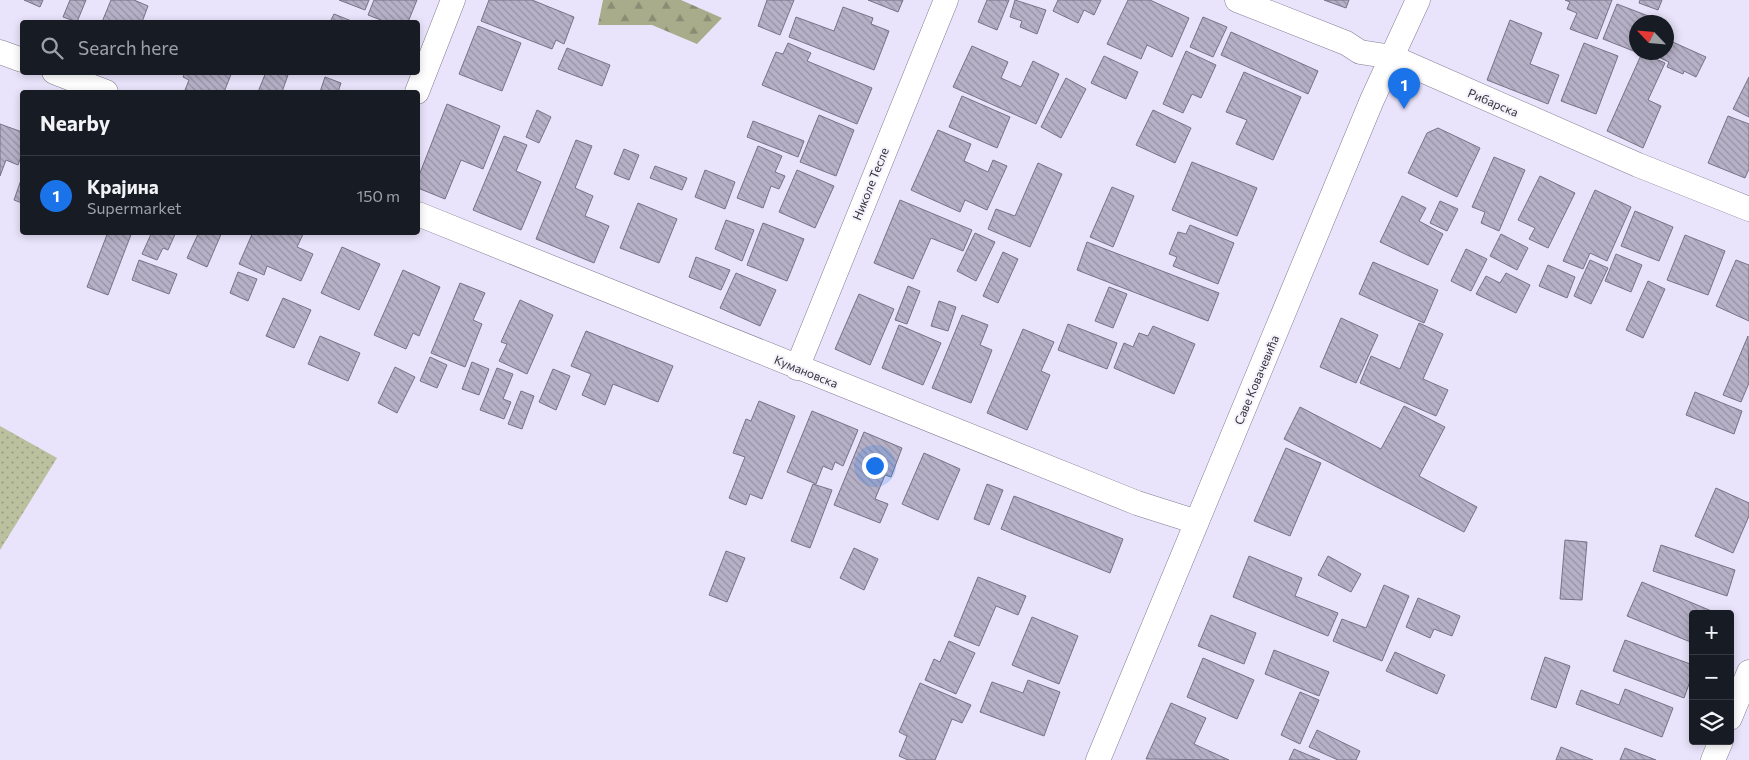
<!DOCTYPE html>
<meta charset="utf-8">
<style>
body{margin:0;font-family:Commissioner,sans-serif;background:#20242c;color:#f1f3f6}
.controls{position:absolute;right:15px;bottom:15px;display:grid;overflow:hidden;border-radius:5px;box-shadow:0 2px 8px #0003}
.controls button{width:45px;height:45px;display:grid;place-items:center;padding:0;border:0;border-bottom:1px solid #363941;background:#171b24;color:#f1f3f6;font:25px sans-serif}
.compass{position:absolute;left:1629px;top:15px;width:45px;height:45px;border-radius:50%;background:#171b24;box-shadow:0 2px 8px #0003;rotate:296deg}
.you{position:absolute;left:874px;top:465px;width:18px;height:18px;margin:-12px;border:4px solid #fff;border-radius:50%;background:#1a73e8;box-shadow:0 0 0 8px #1a73e833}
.badge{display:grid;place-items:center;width:32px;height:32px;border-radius:50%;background:#1a73e8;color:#fff;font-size:16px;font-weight:700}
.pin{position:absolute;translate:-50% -41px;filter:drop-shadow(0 1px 2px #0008)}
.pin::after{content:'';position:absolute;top:26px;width:18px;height:15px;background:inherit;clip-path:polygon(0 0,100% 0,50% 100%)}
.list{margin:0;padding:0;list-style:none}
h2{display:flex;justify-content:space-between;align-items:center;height:65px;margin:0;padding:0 20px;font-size:21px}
h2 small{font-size:16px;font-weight:400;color:#9ea1a6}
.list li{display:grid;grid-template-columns:32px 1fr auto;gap:15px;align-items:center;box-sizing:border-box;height:80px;padding:0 20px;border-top:1px solid #363941}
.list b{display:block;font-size:19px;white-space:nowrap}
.list p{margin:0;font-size:16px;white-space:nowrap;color:#9ea1a6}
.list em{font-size:16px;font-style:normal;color:#9ea1a6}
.icon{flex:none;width:28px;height:28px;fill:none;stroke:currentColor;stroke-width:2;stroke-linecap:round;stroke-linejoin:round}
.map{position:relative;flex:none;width:1749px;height:760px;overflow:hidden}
.search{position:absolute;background:#171b24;box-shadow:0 2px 8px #0003;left:20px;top:20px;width:400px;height:55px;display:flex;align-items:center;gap:12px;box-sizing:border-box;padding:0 18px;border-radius:5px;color:#9ea1a6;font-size:19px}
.panel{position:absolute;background:#171b24;box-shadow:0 2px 8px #0003;left:20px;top:90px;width:400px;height:145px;border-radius:5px}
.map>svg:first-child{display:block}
</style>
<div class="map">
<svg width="1749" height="760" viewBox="0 0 1749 760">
<defs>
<pattern id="grass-dots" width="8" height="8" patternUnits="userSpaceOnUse" patternTransform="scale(1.25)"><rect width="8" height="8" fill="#bbc09f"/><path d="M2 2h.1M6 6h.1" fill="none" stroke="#999d83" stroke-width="1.8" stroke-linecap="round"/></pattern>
<pattern id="forest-firs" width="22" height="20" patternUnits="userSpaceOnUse" patternTransform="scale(1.25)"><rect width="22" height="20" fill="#a8ac8b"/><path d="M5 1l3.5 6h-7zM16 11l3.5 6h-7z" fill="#8a8d73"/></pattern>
<pattern id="building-back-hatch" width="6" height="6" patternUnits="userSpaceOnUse" patternTransform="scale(1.25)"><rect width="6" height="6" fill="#b7b1c8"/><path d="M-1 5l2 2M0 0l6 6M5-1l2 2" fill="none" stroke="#9691a4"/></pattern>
</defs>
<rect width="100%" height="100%" fill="#e9e3fb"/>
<path fill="url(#grass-dots)" d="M0 426 57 458 0 550Z"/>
<path fill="url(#forest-firs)" d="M603 0H681L722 18 697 44 652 25H598Z"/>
<path fill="url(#building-back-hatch)" stroke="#787287" d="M24 0H43L40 7Z
M70 0H86L77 22 63 17Z
M111 0H134L148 6 142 22H102Z
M339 0H369L365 10Z
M374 0H417L408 22H386L368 15Z
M489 0H532L574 17 564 44 556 40 552 49 481 21Z
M767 0H794L780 35 758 26Z
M868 0H903L898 12Z
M987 0H1009L997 30 978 22Z
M1015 0 1046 10 1037 34 1020 27 1022 21 1010 17Z
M1058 0H1101L1094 15 1084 10 1078 23 1053 11Z
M1128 0H1150L1189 18 1172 57 1147 45 1141 59 1107 44Z
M1324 0H1349L1346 8Z
M1565 0H1612L1597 39 1570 29 1577 13 1567 9 1570 2Z
M1640 0H1662L1658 10 1639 3Z
M1617 4 1651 17 1649 22H1636V52L1603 39Z
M843 7 873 18 871 24 889 31 874 70 789 37 796 17 834 31Z
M334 14 354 22H330Z
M1203 17 1227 27 1213 57 1190 47Z
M1510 20 1542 33 1530 64 1559 75 1548 104 1487 80Z
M478 26 521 43 502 91 459 74Z
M1231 32 1318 71 1308 94 1221 55Z
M1666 39 1706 57 1696 77 1684 71 1683 74 1667 67 1669 62 1652 54 1666 52Z
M788 43 811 53 807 61 872 88 857 124 762 85 776 52 783 54Z
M1584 43 1618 56 1596 114 1561 101Z
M972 46 1008 62 1001 78 1021 87 1033 61 1059 74 1036 124 953 87Z
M567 48 610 65 602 86 558 69Z
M1186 51 1216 65 1201 98 1192 94 1183 113 1163 104Z
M1642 53 1665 63 1648 100 1661 106 1643 148 1607 131Z
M1104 56 1138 72 1126 99 1091 83Z
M185 72H232L224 92H189L185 90 189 80 183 77Z
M266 72H289L282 92H258Z
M1244 72 1301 97 1273 160 1236 144 1247 120 1226 112Z
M325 77 341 83 338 92H320Z
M1749 77V117L1733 109Z
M1066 78 1086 89 1061 138 1041 127Z
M962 96 1010 117 997 148 949 127Z
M447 104 500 126 483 169 461 160 445 199 418 188V178Z
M537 110 551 117 539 143 526 137Z
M1153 110 1191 128 1175 163 1136 145Z
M819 115 854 130 836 176 800 162Z
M1728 116 1749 124V169L1745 178 1708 163Z
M753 121 804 141 798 157 747 137Z
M0 124 22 132V154L18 165 6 160 0 176Z
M1438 128 1480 148 1457 197 1408 173 1427 133Z
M938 130 971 144 964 161 988 172 993 160 1007 166 987 210 965 200 960 212 911 190Z
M504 136 527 145 516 171 541 182 521 230 473 210Z
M576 140 592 146 575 188 593 196 585 216 609 226 594 263 536 239Z
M758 146 782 156 775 172 785 176 779 189 771 186 763 208 737 198Z
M624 149 639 155 629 180 614 174Z
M1494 157 1525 170 1499 231 1481 223 1485 212 1472 207Z
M1192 162 1257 188 1237 236 1172 210Z
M1038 163 1062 174 1030 247 988 229 996 209 1015 216Z
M655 166 687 178 682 190 650 178Z
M705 170 735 182 725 209 695 197Z
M797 170 834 186 815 228 779 212Z
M1540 176 1575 193 1548 248 1529 239 1535 228 1518 220Z
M22 177V203L14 200Z
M1112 187 1134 196 1113 247 1090 237Z
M1595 190 1631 207 1607 261 1590 253 1583 269 1563 261Z
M1402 196 1426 208 1419 221 1443 234 1428 265 1380 242Z
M900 200 972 230 963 251 931 238 913 279 874 263Z
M1440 201 1458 209 1447 231 1430 223Z
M638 203 677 219 659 263 620 248Z
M1635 211 1673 227 1659 261 1621 246Z
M726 220 754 230 742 261 715 249Z
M763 223 804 239 787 281 747 265Z
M1190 225 1234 243 1218 284 1173 266 1177 257 1169 254 1178 232 1186 234Z
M108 232H132L108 295 87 287Z
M152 232H176L168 250 163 248 157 260 142 254Z
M199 232H222L207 267 187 258Z
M253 232H304L297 247 313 254 301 281 267 266 264 275 239 264Z
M975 233 995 242 976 281 957 271Z
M1501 234 1528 248 1517 270 1490 256Z
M1685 235 1725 251 1708 295 1667 280Z
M1087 242 1219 293 1208 321 1077 270Z
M342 247 380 264 359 310 321 293Z
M1466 249 1487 259 1471 291 1451 281Z
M1003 252 1018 259 998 303 983 296Z
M1616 254 1642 265 1631 292 1605 281Z
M696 257 730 270 721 290 689 277Z
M139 260 177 274 169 294 132 280Z
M1590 260 1608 268 1591 304 1574 296Z
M1736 260 1749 265V321L1716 306Z
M1373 262 1438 290 1424 323 1359 294Z
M1548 265 1575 277 1567 298 1539 286Z
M403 270 440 287 419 336 413 333 406 349 374 335Z
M238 272 257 279 248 301 230 293Z
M736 273 776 290 760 326 720 308Z
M1506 273 1530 285 1516 313 1476 294 1486 276 1500 283Z
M1648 281 1665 289 1643 338 1626 330Z
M460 283 485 293 473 320 482 324 465 367 431 353Z
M908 286 920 291 907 324 895 320Z
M1109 287 1127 294 1113 328 1095 321Z
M859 294 894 309 870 365 835 349Z
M283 298 311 310 294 348 266 336Z
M520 300 553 315 527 374 499 361 507 344 501 342Z
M939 301 956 307 948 331 931 326Z
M962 315 988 325 980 345 992 350 971 403 932 388Z
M1341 318 1378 335 1356 383 1320 367Z
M1419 323 1443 334 1423 379 1448 390 1436 416 1360 383 1371 356 1400 369Z
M1068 324 1117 343 1107 369 1058 350Z
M899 325 941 343 923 385 882 368Z
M1153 326 1195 344 1174 394 1114 368 1124 343 1133 347 1139 333 1148 336Z
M1023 329 1054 342 1041 371 1050 375 1027 430 987 413Z
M586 331 673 366 658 402 613 384 605 405 582 395 591 374 571 366Z
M320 336 360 353 348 381 308 364Z
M1748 336 1749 383 1741 402 1723 395Z
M430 357 447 365 437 388 420 381Z
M472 362 489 369 479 395 462 389Z
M395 367 415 377 397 413 378 403Z
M497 368 513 374 503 399 511 402 504 419 480 410Z
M553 369 570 376 556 410 539 402Z
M521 391 534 396 522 429 508 424Z
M1695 392 1742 411 1734 434 1686 415Z
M759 401 795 416 762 499 750 494 746 505 729 498 745 457 733 453 746 419 751 421Z
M1404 406 1445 427 1419 476 1477 507 1464 532 1284 439 1300 407 1381 449Z
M812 411 858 430 843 466 835 462 832 470 823 466 816 484 787 472Z
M864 432 902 448 891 477 885 475 875 499 888 504 880 523 834 505Z
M1286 448 1321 463 1290 536 1254 521Z
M924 453 960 469 938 520 902 504Z
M813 484 832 490 810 548 791 541Z
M987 484 1003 490 989 525 974 519Z
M1716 488 1749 503V516L1733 553 1695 536Z
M1014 496 1123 539 1110 573 1001 529Z
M1565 540 1587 542 1582 600 1560 599Z
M1661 545 1735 570 1727 596 1653 571Z
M854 548 878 559 864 590 840 578Z
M726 551 745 558 727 602 709 595Z
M1249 556 1302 578 1295 596 1338 613 1328 636 1233 597Z
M1328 556 1361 574 1351 592 1318 575Z
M978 577 1026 596 1018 615 996 606 979 646 954 636Z
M1642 582 1714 612 1713 614H1693V643L1627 616Z
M1384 585 1409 596 1382 661 1333 641 1342 619 1366 628Z
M1418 598 1460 616 1452 636 1434 629 1430 638 1406 627Z
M1211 615 1256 633 1244 664 1198 646Z
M1032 617 1078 636 1059 684 1012 665Z
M1625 640 1693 665V673L1684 698 1613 671Z
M949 641 975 653 956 694 925 680 934 659 940 662Z
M1274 650 1329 672 1319 696 1265 674Z
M1395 652 1445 675 1437 694 1386 671Z
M1545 657 1570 666 1556 708 1531 699Z
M1203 658 1254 680 1237 719 1187 697Z
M1028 680 1060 692 1044 736 980 712 992 682 1023 693Z
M920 683 971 705 962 723 952 719 935 760H908L899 756 907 736 899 732Z
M1625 689 1673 708 1662 737 1576 704 1581 690 1619 705Z
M1300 692 1319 700 1300 744 1281 735Z
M1171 703 1206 718 1194 744 1229 760 1146 759Z
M1317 730 1360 751 1356 760H1338L1309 747Z
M1561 747 1593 760H1556Z
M1625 748 1656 760H1620Z
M1294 749 1320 760H1289Z"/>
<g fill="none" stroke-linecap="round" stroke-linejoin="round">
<defs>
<path id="street" d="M1237 0 1346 43 1360 52 1392 57 1638 165 1749 209
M0 52 22 60
M54 72 106 92
M417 92 453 0
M418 214 1137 503 1197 522
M797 368 946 0
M1730 718 1749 672
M1098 760 1372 100 1418 0
M1713 760 1721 741"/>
</defs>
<use href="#street" stroke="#837d93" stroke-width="25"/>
<use href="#street" stroke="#fff" stroke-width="24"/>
</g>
<g text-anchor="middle" stroke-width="4" stroke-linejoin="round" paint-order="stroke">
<g font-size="12" fill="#34323b" stroke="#f5f2fc">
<text transform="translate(1493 103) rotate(23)" y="4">Рибарска</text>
<text transform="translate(871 184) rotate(-68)" y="4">Николе Тесле</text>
<text transform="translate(806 372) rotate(22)" y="4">Кумановска</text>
<text transform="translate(1257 380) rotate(-67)" y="4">Саве Ковачевића</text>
</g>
</g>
</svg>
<div class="controls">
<button>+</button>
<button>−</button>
<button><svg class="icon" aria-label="layers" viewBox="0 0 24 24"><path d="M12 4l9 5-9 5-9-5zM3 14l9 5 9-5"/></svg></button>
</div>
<svg class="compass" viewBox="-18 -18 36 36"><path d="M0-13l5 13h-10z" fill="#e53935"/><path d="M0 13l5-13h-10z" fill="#9ea1a6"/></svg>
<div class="you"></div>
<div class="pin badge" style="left:1404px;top:109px">1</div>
<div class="search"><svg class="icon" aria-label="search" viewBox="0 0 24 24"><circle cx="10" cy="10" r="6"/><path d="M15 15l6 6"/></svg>Search here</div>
<section class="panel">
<h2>Nearby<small></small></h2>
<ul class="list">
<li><span class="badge">1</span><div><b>Крајина</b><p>Supermarket</p></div><em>150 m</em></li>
</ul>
</section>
</div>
